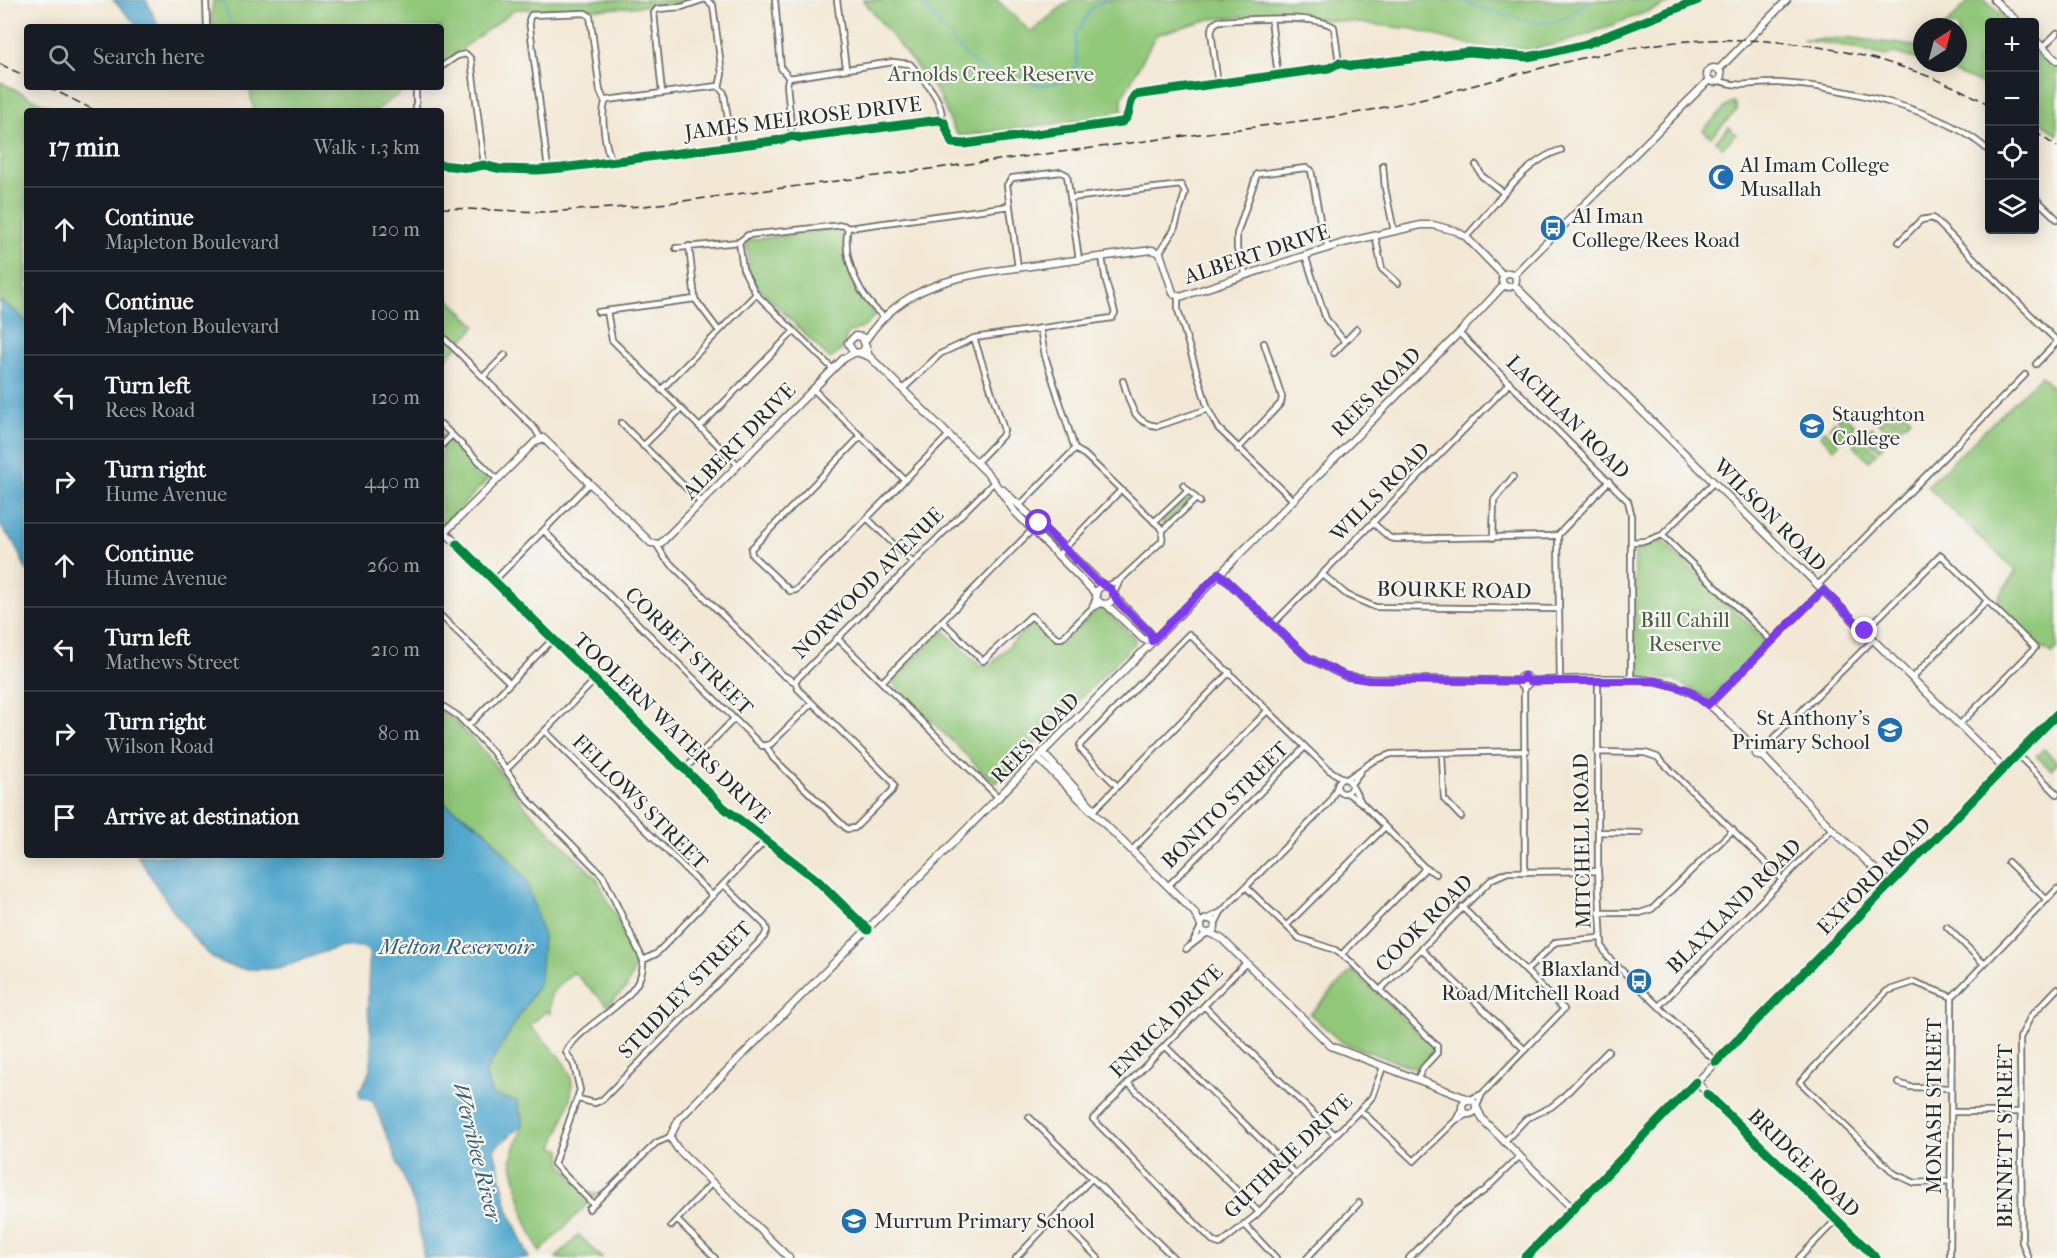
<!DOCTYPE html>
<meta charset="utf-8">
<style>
body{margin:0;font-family:"IM FELL French Canon",serif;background:#242831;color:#f1f3f6}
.controls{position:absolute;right:18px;top:18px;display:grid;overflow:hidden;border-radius:6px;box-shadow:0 3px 15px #0003}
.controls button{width:54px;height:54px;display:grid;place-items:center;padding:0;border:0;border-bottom:2px solid #363941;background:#171b24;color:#f1f3f6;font:30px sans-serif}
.compass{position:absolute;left:1913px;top:18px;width:54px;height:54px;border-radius:50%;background:#171b24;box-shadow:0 3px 15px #0003;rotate:36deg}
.stop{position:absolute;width:18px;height:18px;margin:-14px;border:4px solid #7c3aed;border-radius:50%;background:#fff}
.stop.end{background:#7c3aed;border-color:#fff;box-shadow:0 2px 6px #0008}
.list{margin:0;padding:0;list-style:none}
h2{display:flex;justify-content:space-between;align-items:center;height:78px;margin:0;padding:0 24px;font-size:26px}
h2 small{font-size:20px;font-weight:400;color:#9ea1a6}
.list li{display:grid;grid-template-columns:39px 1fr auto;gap:18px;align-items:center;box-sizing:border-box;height:84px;padding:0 24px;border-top:2px solid #363941}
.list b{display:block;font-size:22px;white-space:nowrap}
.list p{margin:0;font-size:20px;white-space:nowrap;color:#9ea1a6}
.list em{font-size:20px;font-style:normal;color:#9ea1a6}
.icon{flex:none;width:33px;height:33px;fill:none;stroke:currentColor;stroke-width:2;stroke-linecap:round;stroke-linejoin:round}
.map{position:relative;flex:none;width:2057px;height:1258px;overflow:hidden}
.search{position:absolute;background:#171b24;box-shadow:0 3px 15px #0003;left:24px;top:24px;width:420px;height:66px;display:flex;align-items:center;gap:15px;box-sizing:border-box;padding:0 21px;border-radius:6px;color:#9ea1a6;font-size:22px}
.panel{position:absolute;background:#171b24;box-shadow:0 3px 15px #0003;left:24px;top:108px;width:420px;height:750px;border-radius:6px}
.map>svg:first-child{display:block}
</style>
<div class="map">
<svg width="2057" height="1258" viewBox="0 0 2057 1258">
<rect width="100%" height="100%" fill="#f6f6f2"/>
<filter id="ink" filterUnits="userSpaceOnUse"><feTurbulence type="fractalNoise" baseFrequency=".0167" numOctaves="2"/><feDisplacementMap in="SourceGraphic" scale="12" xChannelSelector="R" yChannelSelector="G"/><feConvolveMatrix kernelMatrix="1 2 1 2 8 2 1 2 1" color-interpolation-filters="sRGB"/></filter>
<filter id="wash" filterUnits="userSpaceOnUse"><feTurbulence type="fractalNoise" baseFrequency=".008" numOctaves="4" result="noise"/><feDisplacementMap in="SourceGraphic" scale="24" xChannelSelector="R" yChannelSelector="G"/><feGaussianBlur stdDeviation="1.35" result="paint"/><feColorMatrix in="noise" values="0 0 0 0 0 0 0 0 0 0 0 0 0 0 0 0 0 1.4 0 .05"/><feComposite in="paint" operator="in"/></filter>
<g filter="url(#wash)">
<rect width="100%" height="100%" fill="#f3e8d5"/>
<path fill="#91c779" stroke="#5e7952" stroke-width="1.5" d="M213 0H690L682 3 606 9H516L441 64V27H214L211 21Z
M863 0H997L1031 32 1070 0H1678L1575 39 1532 50 1464 44 1414 29 1285 15 1210 19 1156 35 1122 98V112L1120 115 959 136C951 130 945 105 938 94Z
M1970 0H1985L2009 22H1990L1989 48 1976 63 1989 71V87L1930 63H1958V27H1944Z
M1852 38 1922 47V61L1894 53 1886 56 1840 45 1802 40Z
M2034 46 2057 66V135L2035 116Z
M0 82 57 111H27V323L16 311 0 301Z
M249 87H409L375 111H254Z
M1735 103 1737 110 1711 137 1703 130 1729 104Z
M1729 127 1736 134 1723 148 1716 141Z
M841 228 844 230C848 262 851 288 874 312V317L864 327 848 333 841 351 830 359 755 284 750 273 746 243 748 240Z
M441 291 476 326 441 364Z
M2041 376 2057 392V650L2052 654 2032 642 1994 605 2016 571 1927 486Z
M1895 402 1911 418 1903 426 1887 410Z
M1842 413 1856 426 1851 432 1837 419Z
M1885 413 1901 428 1893 436 1877 421Z
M1834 422 1848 435 1842 441 1829 427Z
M1872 427 1887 442 1879 450 1864 435Z
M1825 430 1839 444 1834 449 1820 436Z
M441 433 488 479 450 518 441 524Z
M1861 437 1877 453 1869 461 1853 446Z
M1185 495 1190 501 1167 524 1161 523 1162 517Z
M1663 541 1767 642 1710 699 1673 680 1634 676 1635 548Z
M1098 608H1103L1135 638V643L998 782H993L893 683V680L941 631H944L980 666H989L1032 623H1035L1055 642 1063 643Z
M441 711 454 720 488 756 524 805 597 879 638 961 626 988 607 1005 573 972 551 994 550 1014 546 1011 530 1026C584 1080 579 1078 553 1147L561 1150 562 1165 590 1193 597 1194 540 1252 525 1219 511 1159 523 1124 517 1101 492 1095 485 1073 500 1046 485 830 441 801Z
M2044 749 2057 762 2051 770 2036 756Z
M1352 970 1432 1046V1053L1417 1069 1341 1042 1310 1014Z
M579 1235 602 1258H556Z"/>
<path fill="#52a8ce" stroke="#3e6a7c" stroke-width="1.5" d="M113 0H146L159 27H139Z
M0 301 16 311 27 323V571L13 541 0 526Z
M441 801 485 830 526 879 543 935 540 982 485 1073 492 1095 517 1101 523 1124 494 1149 508 1209 529 1258H424L415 1207 373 1101 360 1097 359 1090C380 1068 369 1032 368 1005 368 988 368 970 370 954L365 948C342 942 316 955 294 963 273 971 243 972 222 963 194 950 155 882 137 855H441Z"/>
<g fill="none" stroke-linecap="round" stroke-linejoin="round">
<path stroke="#52a8ce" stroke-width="1.5" d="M224 0 231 27
M919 0 966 56 1002 83 1022 78 1041 86 1067 81 1077 64 1075 36 1092 8 1105 0
M1461 0C1478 7 1532 25 1548 23 1564 21 1578 10 1589 0"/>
</g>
</g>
<g filter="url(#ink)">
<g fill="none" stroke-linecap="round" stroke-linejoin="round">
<defs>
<path id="street" d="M206 0 207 27
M706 0 713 5 722 74 719 87
M775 0 781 68 789 78
M837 0 846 68
M1271 19 1278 76
M2043 47 2057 33
M441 67 457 56 466 54 471 59 484 165
M1718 80C1738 89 1757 82 1778 83 1838 86 1946 109 1990 152
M1218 85 1211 31 1214 24 1219 21C1244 20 1314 13 1334 27L1339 63
M416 87V111
M662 93 654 13 657 9 682 7 702 0
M792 136 787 84 789 78 893 62 910 64C923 80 943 98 942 120
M613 161C605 153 599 107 607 100L718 86 724 93 732 145
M441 165 469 168 484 165 500 169 538 170 562 168 781 140 792 136 801 138 939 120 944 122 952 143 964 144 1122 122C1132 116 1127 103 1135 95L1329 68 1339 63 1352 66 1469 52 1527 57 1549 53 1586 44 1698 0
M1383 165 1385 188 1394 231
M1476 165 1482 176 1504 193
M548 169 529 20 531 15 585 13 590 16 600 91 605 102
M2034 197 2057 219
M1071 198 1181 185 1185 193 1174 230 1159 253
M848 228 1010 206
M848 228C841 259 861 299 884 317
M1375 235 1382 269 1398 283
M1466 237C1492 210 1524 160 1561 150
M739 242 748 235 843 225 848 228
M1899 242 1921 220 1933 218 2057 341
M689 246 695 299 719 331
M676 248 739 242 743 269 756 294 833 369
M1305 255 1326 319 1345 342
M1018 268 1007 185 1012 178 1061 172 1067 175 1079 260
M1246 275 1237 249V234L1257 174 1306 168 1311 170 1320 220 1328 248
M1178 297V310L1208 409 1218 428 1293 500
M607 311 612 340 738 465
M598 312 695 299
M1459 333 1628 501 1631 513V680
M441 335 535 429 541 439
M974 338 1004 430 1002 436 977 462
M1334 353 1357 329
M2036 364 2057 342
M483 377 505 355
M1123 381C1130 402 1132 424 1158 426L1208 409
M813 389 905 480
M903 389 940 354 974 338 1112 318 1115 313 1106 282 1102 257
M661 390 756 294
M621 423 701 503
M441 424 498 480
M700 427 794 331
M861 436 751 549 752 555 790 591 796 590 949 435
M441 446 452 435
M643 446 681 409
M1075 449 1085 455 1163 530 1162 541 1120 580 1107 586
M1238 449 1281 403 1282 397 1264 343
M1183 485 1200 502
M1020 505 1075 449 1045 356 1040 328
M867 518 912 562
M1154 522 1188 490
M1373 523 1390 538 1396 539 1551 536 1558 535 1609 481
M1163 530 1196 499
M544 531 762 746 771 744 812 703
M1558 535 1560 681
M1662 535 1772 641
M1493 538 1494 500 1513 477
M1631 542 1646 541 1662 535 1714 482
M657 545 665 558 783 675 795 682
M1058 555 1121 490
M1322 574 1347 595 1375 607 1559 609
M494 581 590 483
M1818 585 2025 375
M1114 593 1120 580
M1092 608 1102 603
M441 616 510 683
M942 621 983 661 1031 616 1057 638H1062L1092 608 1096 598
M1273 624 1510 383
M1865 631 1941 555 2035 648 1959 725
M837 638 999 798
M1912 678 1987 601
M1598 680V871L1602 946 1607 956 1716 1062
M882 682 1039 523
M1524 686 1525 871
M441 705 458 716 492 751 528 800 603 876 643 960C646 1001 584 1019 566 1052L574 1065 580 1090 554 1164 593 1204
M1709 705 1823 590
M468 726 553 639
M545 731 713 896
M767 747 773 758 847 829 855 828 892 791 894 786 891 780 798 689 795 681 995 481
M1763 749 1873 640
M1597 752 1645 753 1657 757 1783 880
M1442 754 1444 799 1461 817
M2017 754 2057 794
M685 769 734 719
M506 770 595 680
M1337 786a7 7 0 1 1 14 0a7 7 0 1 1-14 0Z
M1347 779 1373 761 1391 754 1526 751
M1351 784 1361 771
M1117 786 1080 749V745L1189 634 1329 770 1344 779
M1352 786 1361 802
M1093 811 1230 672
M1598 832 1640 833
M1132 850 1268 710
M2008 862 2047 900
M1424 867 1436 874
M1168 886 1305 747
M1246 887 1299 938 1335 950 1350 961 1437 1046V1053L1423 1068 1417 1080
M1462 907 1564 1009 1482 1094 1470 1099
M1599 913H1640L1652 909 1733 830
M1209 918 1221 912 1329 803 1337 787
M1215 924 1221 912
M1286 926 1385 827
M1947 927 1983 963
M1194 940 1201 927
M1186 949 1207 933
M1421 949 1525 1050
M1342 954 1423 871 1424 867 1363 804 1347 793
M643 960 656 954 765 841
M1246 963 1093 1119 1214 1242 1220 1244 1255 1216 1365 1105 1372 1097 1383 1067
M1527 970 1556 942 1599 938
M1380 990 1492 879 1508 872 1598 871
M1204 1006 1335 1135
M1659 1006 1832 829
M1165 1046 1296 1174
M1128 1083 1259 1212
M1898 1083 1910 1087 1951 1088
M578 1099 595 1103 602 1100 764 937 767 930 765 925 724 885
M1477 1106 1482 1094
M1360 1110 1414 1161 1456 1120 1462 1108
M1951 1112H2020
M1029 1117 1174 1258
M1456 1120 1468 1114
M1504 1142 1526 1119 1551 1107 1562 1098 1608 1051
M1951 1181 1915 1183 1895 1174 1800 1082 1887 991 1914 982 1952 997
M589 1209 656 1143 670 1137
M1057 1217 1098 1258
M677 1220 715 1258
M1244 1224 1276 1258
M671 1226 712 1183
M1016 1258 1091 1179
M1307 1258 1359 1203
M1409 1258 1455 1211 1484 1191 1520 1156
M1799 1258 1837 1219
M1950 1258 1952 997 2057 889
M2028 1258 2022 1242 2020 1038 2031 1016 2057 989"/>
<path id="secondary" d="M1994 0 2018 22
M2034 39 2057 60
M1707 75a7 7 0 1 1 14 0a7 7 0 1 1-14 0Z
M1718 70 1787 0
M1502 280a7 7 0 1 1 14 0a7 7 0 1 1-14 0Z
M1514 275 1709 80
M1514 285 2003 768
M865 341C904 279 972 274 1038 265 1076 260 1114 255 1152 250L1160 253 1173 293 1180 297 1343 243 1421 225H1433L1456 231 1466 237 1503 275
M866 346 862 352 854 353 848 343 855 336 862 337 868 353
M859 353 870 357 990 476 1015 512 1096 594
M1002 489 1104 586
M445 532 723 807 817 880 868 930
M441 536 535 442 543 438 651 543 660 544 843 359 854 353
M1219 573 1307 657 1345 676 1369 679 1520 681
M1096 595a9 9 0 1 1 18 0a9 9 0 1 1-18 0Z
M1114 596 1150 633 1152 641
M1106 604 1143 639 1152 641
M1519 681a5 5 0 1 1 10 0a5 5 0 1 1-10 0Z
M1529 681C1573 681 1647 671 1686 690 1713 703 1735 730 1757 750
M1755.5 752a4.5 4.5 0 1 1 9 0a4.5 4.5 0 1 1-9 0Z
M1043 753 1094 809
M1763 756 1832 829 1891 884
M1038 758 1194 912 1201 925
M1201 926a7 7 0 1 1 14 0a7 7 0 1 1-14 0Z
M1209 933 1222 939 1331 1046 1468 1099
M1696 1082 1876 1258
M1462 1107a7 7 0 1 1 14 0a7 7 0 1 1-14 0Z
M1477 1108 1483 1120 1572 1208
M789 1258 677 1148 670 1137 679 1119 1459 333 1504 285
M1525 1258 2057 714"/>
</defs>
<use href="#street" stroke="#716d66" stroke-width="8"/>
<use href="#secondary" stroke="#716d66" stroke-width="9"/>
<use href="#street" stroke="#fff" stroke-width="4.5"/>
<use href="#secondary" stroke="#fff" stroke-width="6"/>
<path stroke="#2b2b2b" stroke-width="1.5" stroke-dasharray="9 4.5" stroke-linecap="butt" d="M0 64 27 77
M48 87 96 111
M2034 131 2057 147
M441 208 544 212 644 206 1339 116C1438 99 1533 66 1631 48 1750 27 1884 46 1990 105"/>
<defs>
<path id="cycleway" d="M441 165 469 168 484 165 500 169 538 170 562 168 781 140 792 136 801 138 939 120 944 122 952 143 964 144 1122 122C1132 116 1127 103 1135 95L1329 68 1339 63 1352 66 1469 52 1527 57 1549 53 1586 44 1698 0
M457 544 723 807 817 880 868 930
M1716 1062 2057 714
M1707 1094 1876 1258
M1525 1258 1696 1082"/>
</defs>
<use href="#cycleway" stroke="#f6f6f2" stroke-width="13"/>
<use href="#cycleway" stroke="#00873e" stroke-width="9"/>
</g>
</g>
<g fill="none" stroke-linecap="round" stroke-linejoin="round" filter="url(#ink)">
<path stroke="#7c3aed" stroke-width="8" d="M1039 523 1096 580 1111 589 1118 602 1150 633 1152 641 1219 573 1307 657 1346 676 1369 680 1520 681 1524 676 1529 681H1656L1688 690 1708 705 1823 590 1865 631"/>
</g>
<defs>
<symbol id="mosque-disc" viewBox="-11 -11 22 22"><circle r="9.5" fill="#1f6fb2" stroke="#f6f6f2"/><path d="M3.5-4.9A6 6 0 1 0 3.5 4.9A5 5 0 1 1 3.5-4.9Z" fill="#fff"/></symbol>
<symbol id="bus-disc" viewBox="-11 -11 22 22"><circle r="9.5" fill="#1f6fb2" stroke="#f6f6f2"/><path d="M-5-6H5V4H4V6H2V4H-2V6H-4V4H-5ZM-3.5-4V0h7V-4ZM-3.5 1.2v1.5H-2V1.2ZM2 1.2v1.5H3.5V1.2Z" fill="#fff"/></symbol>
<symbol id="school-disc" viewBox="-11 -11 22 22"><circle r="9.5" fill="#1f6fb2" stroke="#f6f6f2"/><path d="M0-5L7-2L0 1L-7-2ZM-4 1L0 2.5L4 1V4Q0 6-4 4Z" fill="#fff"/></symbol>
</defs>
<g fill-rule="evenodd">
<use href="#mosque-disc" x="1706" y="162" width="30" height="30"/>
<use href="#bus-disc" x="1538" y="213" width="30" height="30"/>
<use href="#school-disc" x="1797" y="411" width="30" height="30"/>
<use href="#school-disc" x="1875" y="715" width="30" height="30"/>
<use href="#bus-disc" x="1624" y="966" width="30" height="30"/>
<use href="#school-disc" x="839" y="1206" width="30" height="30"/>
</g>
<g text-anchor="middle" stroke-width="4.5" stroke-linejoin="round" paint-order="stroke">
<g font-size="21" fill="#4a5a42" stroke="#f6f6f2">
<text x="991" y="81">Arnolds Creek Reserve</text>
<text x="1685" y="627">Bill Cahill<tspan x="1685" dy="24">Reserve</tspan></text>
</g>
<g font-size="21" fill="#2b2b2b" stroke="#f6f6f2">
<text transform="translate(803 118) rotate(-7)" y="7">JAMES MELROSE DRIVE</text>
<text transform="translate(1257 254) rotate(-18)" y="7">ALBERT DRIVE</text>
<text transform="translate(1376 392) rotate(-45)" y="7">REES ROAD</text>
<text transform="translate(1568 417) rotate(45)" y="7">LACHLAN ROAD</text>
<text transform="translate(739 441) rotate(-46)" y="7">ALBERT DRIVE</text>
<text transform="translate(1380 492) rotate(-45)" y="7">WILLS ROAD</text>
<text transform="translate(1770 515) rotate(45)" y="7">WILSON ROAD</text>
<text transform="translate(868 583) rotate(-45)" y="7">NORWOOD AVENUE</text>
<text transform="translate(1454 590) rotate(1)" y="7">BOURKE ROAD</text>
<text transform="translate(689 651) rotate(45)" y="7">CORBET STREET</text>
<text transform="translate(672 728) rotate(44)" y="7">TOOLERN WATERS DRIVE</text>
<text transform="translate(1035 738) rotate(-46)" y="7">REES ROAD</text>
<text transform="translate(640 802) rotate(45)" y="7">FELLOWS STREET</text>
<text transform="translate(1225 805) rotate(-45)" y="7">BONITO STREET</text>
<text transform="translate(1582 841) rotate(-91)" y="7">MITCHELL ROAD</text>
<text transform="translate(1874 876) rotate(-46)" y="7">EXFORD ROAD</text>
<text transform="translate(1734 906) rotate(-45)" y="7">BLAXLAND ROAD</text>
<text transform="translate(1424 923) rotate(-45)" y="7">COOK ROAD</text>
<text transform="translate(685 990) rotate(-46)" y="7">STUDLEY STREET</text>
<text transform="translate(1166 1021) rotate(-45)" y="7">ENRICA DRIVE</text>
<text transform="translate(1934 1106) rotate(-90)" y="7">MONASH STREET</text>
<text transform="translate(2005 1136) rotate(-90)" y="7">BENNETT STREET</text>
<text transform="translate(1288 1156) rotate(-44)" y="7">GUTHRIE DRIVE</text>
<text transform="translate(1804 1163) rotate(44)" y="7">BRIDGE ROAD</text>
</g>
<g font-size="21" fill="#2b2b2b" stroke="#f6f6f2" text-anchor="start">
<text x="1740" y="172">Al Imam College<tspan x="1740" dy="24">Musallah</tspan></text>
<text x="1572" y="223">Al Iman<tspan x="1572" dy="24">College/Rees Road</tspan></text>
<text x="1832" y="421">Staughton<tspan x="1832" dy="24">College</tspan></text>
<text x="1870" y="725" text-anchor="end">St Anthony's<tspan x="1870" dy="24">Primary School</tspan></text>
<text x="1620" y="976" text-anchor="end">Blaxland<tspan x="1620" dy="24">Road/Mitchell Road</tspan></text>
<text x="874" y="1228">Murrum Primary School</text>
</g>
<g font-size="22" font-style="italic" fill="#3b5d6c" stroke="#f6f6f2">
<text x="456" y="954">Melton Reservoir</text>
<text transform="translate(478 1152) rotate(76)" y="8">Werribee River</text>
</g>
</g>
</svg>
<div class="controls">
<button>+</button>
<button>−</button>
<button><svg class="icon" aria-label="locate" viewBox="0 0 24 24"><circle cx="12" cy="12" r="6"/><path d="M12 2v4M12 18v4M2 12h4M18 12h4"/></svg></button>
<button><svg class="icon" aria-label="layers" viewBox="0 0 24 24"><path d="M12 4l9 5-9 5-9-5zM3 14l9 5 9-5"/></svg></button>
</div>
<svg class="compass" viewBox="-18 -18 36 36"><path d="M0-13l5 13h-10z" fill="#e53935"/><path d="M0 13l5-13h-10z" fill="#9ea1a6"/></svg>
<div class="stop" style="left:1039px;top:523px"></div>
<div class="stop end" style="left:1865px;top:631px"></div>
<div class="search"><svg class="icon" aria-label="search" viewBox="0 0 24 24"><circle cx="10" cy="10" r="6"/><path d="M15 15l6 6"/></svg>Search here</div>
<section class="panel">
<h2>17 min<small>Walk · 1.3 km</small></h2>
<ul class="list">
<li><svg class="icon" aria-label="ahead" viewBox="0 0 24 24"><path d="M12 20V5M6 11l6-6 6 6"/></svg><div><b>Continue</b><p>Mapleton Boulevard</p></div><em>120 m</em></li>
<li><svg class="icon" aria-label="ahead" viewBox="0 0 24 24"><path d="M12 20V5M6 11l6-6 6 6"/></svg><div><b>Continue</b><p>Mapleton Boulevard</p></div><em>100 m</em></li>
<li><svg class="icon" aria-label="left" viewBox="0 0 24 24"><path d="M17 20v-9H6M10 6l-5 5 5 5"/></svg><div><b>Turn left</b><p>Rees Road</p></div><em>120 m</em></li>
<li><svg class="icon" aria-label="right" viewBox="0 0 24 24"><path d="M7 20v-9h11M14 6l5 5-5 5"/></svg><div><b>Turn right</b><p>Hume Avenue</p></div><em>440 m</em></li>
<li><svg class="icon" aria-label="ahead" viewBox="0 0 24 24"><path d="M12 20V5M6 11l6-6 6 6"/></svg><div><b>Continue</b><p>Hume Avenue</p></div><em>260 m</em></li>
<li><svg class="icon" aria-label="left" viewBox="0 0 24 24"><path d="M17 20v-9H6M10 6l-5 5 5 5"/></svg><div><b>Turn left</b><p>Mathews Street</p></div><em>210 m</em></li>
<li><svg class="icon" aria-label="right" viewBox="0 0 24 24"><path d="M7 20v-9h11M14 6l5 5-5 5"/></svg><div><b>Turn right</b><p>Wilson Road</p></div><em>80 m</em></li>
<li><svg class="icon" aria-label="arrive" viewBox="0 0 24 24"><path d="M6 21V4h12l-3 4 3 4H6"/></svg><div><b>Arrive at destination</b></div></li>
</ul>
</section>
</div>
